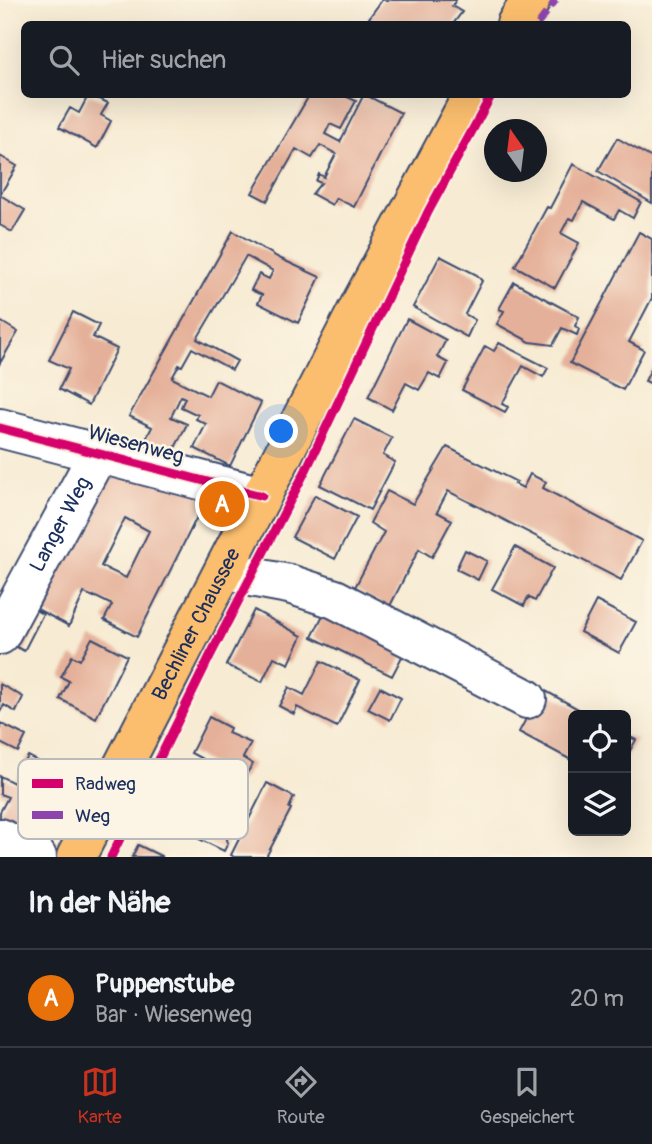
<!DOCTYPE html>
<html lang="de">
<meta charset="utf-8">
<style>
body{margin:0;font-family:Pangolin,sans-serif;background:#20242c;color:#f1f3f6}
.controls{position:absolute;right:21px;bottom:21px;display:grid;overflow:hidden;border-radius:10px;box-shadow:0 7px 28px #0002}
.controls button{width:63px;height:63px;display:grid;place-items:center;padding:0;border:0;border-bottom:2px solid #363941;background:#171b24;color:#f1f3f6;font:35px sans-serif}
.compass{position:absolute;left:484px;top:119px;width:63px;height:63px;border-radius:50%;background:#171b24;box-shadow:0 7px 28px #0002;rotate:346deg}
.you{position:absolute;left:282px;top:432px;width:24px;height:24px;margin:-18px;border:5px solid #fff;border-radius:50%;background:#1a73e8;box-shadow:0 0 0 10px #1a73e833}
.badge{display:grid;place-items:center;width:46px;height:46px;border-radius:50%;background:#c8321e;color:#fff;font-size:23px;font-weight:700}
.pin{position:absolute;translate:-50% -50%;border:4px solid #fff;box-shadow:0 2px 7px #0006}
.list{margin:0;padding:0;list-style:none}
h2{display:flex;justify-content:space-between;align-items:center;height:91px;margin:0;padding:0 28px;font-size:30px}
h2 small{font-size:23px;font-weight:400;color:#9ea1a6}
.list li{display:grid;grid-template-columns:46px 1fr auto;gap:21px;align-items:center;box-sizing:border-box;height:98px;padding:0 28px;border-top:2px solid #363941}
.list b{display:block;font-size:26px;white-space:nowrap}
.list p{margin:0;font-size:23px;white-space:nowrap;color:#9ea1a6}
.list em{font-size:23px;font-style:normal;color:#9ea1a6}
.icon{flex:none;width:38px;height:38px;fill:none;stroke:currentColor;stroke-width:2;stroke-linecap:round;stroke-linejoin:round}
.map{position:relative;flex:none;width:652px;height:857px;overflow:hidden}
.search{position:absolute;background:#171b24;box-shadow:0 7px 28px #0002;left:21px;right:21px;top:21px;height:77px;display:flex;align-items:center;gap:18px;box-sizing:border-box;padding:0 24px;border-radius:10px;color:#9ea1a6;font-size:26px}
.sheet{height:189px;background:#171b24}
nav{display:flex;justify-content:space-around;align-items:center;box-sizing:border-box;height:98px;border-top:2px solid #363941;background:#171b24;font-size:19px;color:#9ea1a6}
nav a{display:grid;justify-items:center;gap:4px}
nav .on{color:#c8321e}
.map>svg:first-child{display:block}
</style>
<div class="map">
<svg width="652" height="857" viewBox="0 0 652 857">
<rect width="100%" height="100%" fill="#fcf5e5"/>
<filter id="ink" filterUnits="userSpaceOnUse"><feTurbulence type="fractalNoise" baseFrequency=".0143" numOctaves="2"/><feDisplacementMap in="SourceGraphic" scale="14" xChannelSelector="R" yChannelSelector="G"/><feConvolveMatrix kernelMatrix="1 2 1 2 8 2 1 2 1" color-interpolation-filters="sRGB"/></filter>
<filter id="wash" filterUnits="userSpaceOnUse"><feTurbulence type="fractalNoise" baseFrequency=".00686" numOctaves="4" result="noise"/><feDisplacementMap in="SourceGraphic" scale="28" xChannelSelector="R" yChannelSelector="G"/><feGaussianBlur stdDeviation="1.57" result="paint"/><feColorMatrix in="noise" values="0 0 0 0 0 0 0 0 0 0 0 0 0 0 0 0 0 1.4 0 .05"/><feComposite in="paint" operator="in"/></filter>
<g filter="url(#wash)">
<rect width="100%" height="100%" fill="#f7ebd3"/>
<g id="blocks">
<path fill="#e5b099" fill-rule="evenodd" d="M382 0H456L452 6 462 12 453 24H379L369 18Z
M89 94 108 103 101 115 111 121 97 148 59 127 70 108 79 113Z
M310 94H341L356 101 341 129 330 124 325 134 340 142 364 94 401 113 354 207 336 198 332 205 312 194 321 183 316 181 319 174 324 177 336 154 320 145 312 158 296 149 267 201 252 193Z
M617 138 652 158V203L598 171Z
M0 156 17 166 0 195 25 210 12 232 0 225Z
M573 164 641 202 633 218 619 210 614 219 583 202 574 220 569 218 561 233 579 243 555 288 515 266 547 207 550 208Z
M233 231 279 258 320 277 298 323 258 303 262 295 251 290 259 274 269 279 273 271 246 256 197 339 237 361 232 370 192 348 182 366 179 365 172 378 208 396 216 380 261 403 230 466 194 448 206 424 196 419 198 415 181 407 185 398 181 396 171 417 187 424 169 460 140 451 152 427 129 416Z
M639 232 652 239V298L629 342 644 350 623 390 570 363Z
M440 256 477 275 482 281 465 314 475 320 467 337 413 307Z
M514 282 579 317 575 326 579 329 577 335 562 328 553 345 530 342 497 324 504 311 499 309Z
M73 312 99 325 93 337 117 349 89 405 59 389 69 369 49 360Z
M407 319 446 340 437 357 448 363 440 379 429 373 419 390 406 383 392 410 368 397Z
M0 321 18 332 0 363Z
M499 343 548 368 543 377 523 366 502 404 508 407 505 412 462 390 485 346 494 351Z
M652 367V384L645 381Z
M354 419 392 438 383 455 395 462 370 510 320 485Z
M447 447 517 482 515 484 523 488 530 474 546 482 543 488 642 541 621 580 448 491 437 512 452 520 432 557 419 549 389 608 354 589 384 532 370 523 387 491 413 504Z
M99 467 209 493 137 637 104 620 112 605 94 596V597L84 593 69 626 37 609 84 516ZM125 518 149 531 126 578 101 566Z
M315 495 357 517 335 559 292 537Z
M515 547 553 568 535 601 528 597 524 606 492 589Z
M465 550 487 561 478 580 456 569Z
M596 601 636 622 619 653 580 632Z
M21 603 43 614 24 651 3 640Z
M326 609 406 649 392 676 312 637Z
M254 610 302 636 289 664 274 657 262 682 226 665Z
M92 638 127 656 96 718 60 699 69 681 61 677 72 656 80 660Z
M321 661 360 680 337 727 297 707 294 714 279 706 289 687 304 695Z
M0 684 23 697 16 712 4 705 0 712Z
M380 687 401 698 390 720 368 709Z
M542 689 589 715H573V761L519 732Z
M209 717 230 728 228 733 251 743 243 758 253 764 242 780 191 753Z
M0 723 26 736 18 752 0 743Z
M626 735 636 740 626 758Z
M28 756 66 776 31 845 0 830V812L8 797 0 794V776L14 783Z
M178 766 228 793 221 808 207 801 197 822 226 836 228 843 224 851 153 817Z
M267 783 294 797 289 808 291 809 266 857H234L231 855Z
M138 845 163 857H132Z"/>
</g>
</g>
<g filter="url(#ink)">
<use href="#blocks" fill-opacity="0" stroke="#3c4b70" stroke-width="2"/>
<g fill="none" stroke-linecap="round" stroke-linejoin="round">
<defs>
<g id="minor">
<path d="M0 428 262 496"/>
<path d="M226 566 251 577 289 584 335 599 527 699"/>
<path id="s1" d="M0 635 99 452"/>
<path d="M0 838 37 857"/>
</g>
<g id="major">
<path d="M516 24 531 0"/>
<path id="s2" d="M76 857 360 305 473 94"/>
</g>
</defs>
<use href="#minor" stroke="#3c4b70" stroke-width="42"/>
<use href="#major" stroke="#3c4b70" stroke-width="42"/>
<use href="#minor" stroke="#fff" stroke-width="38"/>
<use href="#major" stroke="#fbbe6e" stroke-width="38"/>
<path stroke="#8e44ad" stroke-width="7" stroke-dasharray="14 7" stroke-linecap="butt" d="M538 24 556 0"/>
<defs>
<path id="cycleway" d="M0 428 262 496
M111 857 210 656 306 470 428 212 492 94"/>
</defs>
<use href="#cycleway" stroke="#fcf5e5" stroke-width="13"/>
<use href="#cycleway" stroke="#d6006c" stroke-width="9"/>
</g>
</g>
<g text-anchor="middle" stroke-width="5" stroke-linejoin="round" paint-order="stroke">
<g font-size="21" fill="#1b2f5e" stroke="#fcf5e5">
<text transform="translate(136 444) rotate(15)" y="7">Wiesenweg</text>
<text dy="7" stroke="none"><textPath href="#s1" startOffset="126">Langer Weg</textPath></text>
<text dy="7" stroke="none"><textPath href="#s2" startOffset="262">Bechliner Chaussee</textPath></text>
</g>
</g>
<rect x="18" y="759" width="230" height="80" rx="10" fill="#fcf5e5" stroke="#b8babc" stroke-width="2"/>
<rect x="32" y="779" width="31" height="9" fill="#d6006c"/>
<rect x="32" y="811" width="31" height="8" fill="#8e44ad"/>
<g font-size="19" fill="#1b2f5e">
<text x="75" y="790">Radweg</text>
<text x="75" y="822">Weg</text>
</g>
</svg>
<div class="controls">
<button><svg class="icon" aria-label="locate" viewBox="0 0 24 24"><circle cx="12" cy="12" r="6"/><path d="M12 2v4M12 18v4M2 12h4M18 12h4"/></svg></button>
<button><svg class="icon" aria-label="layers" viewBox="0 0 24 24"><path d="M12 4l9 5-9 5-9-5zM3 14l9 5 9-5"/></svg></button>
</div>
<svg class="compass" viewBox="-18 -18 36 36"><path d="M0-13l5 13h-10z" fill="#e53935"/><path d="M0 13l5-13h-10z" fill="#9ea1a6"/></svg>
<div class="you"></div>
<div class="pin badge" style="left:222px;top:504px;background:#e8710a">A</div>
<div class="search"><svg class="icon" aria-label="search" viewBox="0 0 24 24"><circle cx="10" cy="10" r="6"/><path d="M15 15l6 6"/></svg>Hier suchen</div>
</div>
<section class="sheet">
<h2>In der Nähe<small></small></h2>
<ul class="list">
<li><span class="badge" style="background:#e8710a">A</span><div><b>Puppenstube</b><p>Bar · Wiesenweg</p></div><em>20 m</em></li>
</ul>
</section>
<nav>
<a class="on"><svg class="icon" aria-label="map" viewBox="0 0 24 24"><path d="M3 6l6-2 6 2 6-2v14l-6 2-6-2-6 2zM9 4v14M15 6v14"/></svg>Karte</a>
<a><svg class="icon" aria-label="directions" viewBox="0 0 24 24"><path d="M12 3l9 9-9 9-9-9zM9 14v-3h6M13 9l2 2-2 2"/></svg>Route</a>
<a><svg class="icon" aria-label="saved" viewBox="0 0 24 24"><path d="M7 4h10v16l-5-4-5 4z"/></svg>Gespeichert</a>
</nav>
